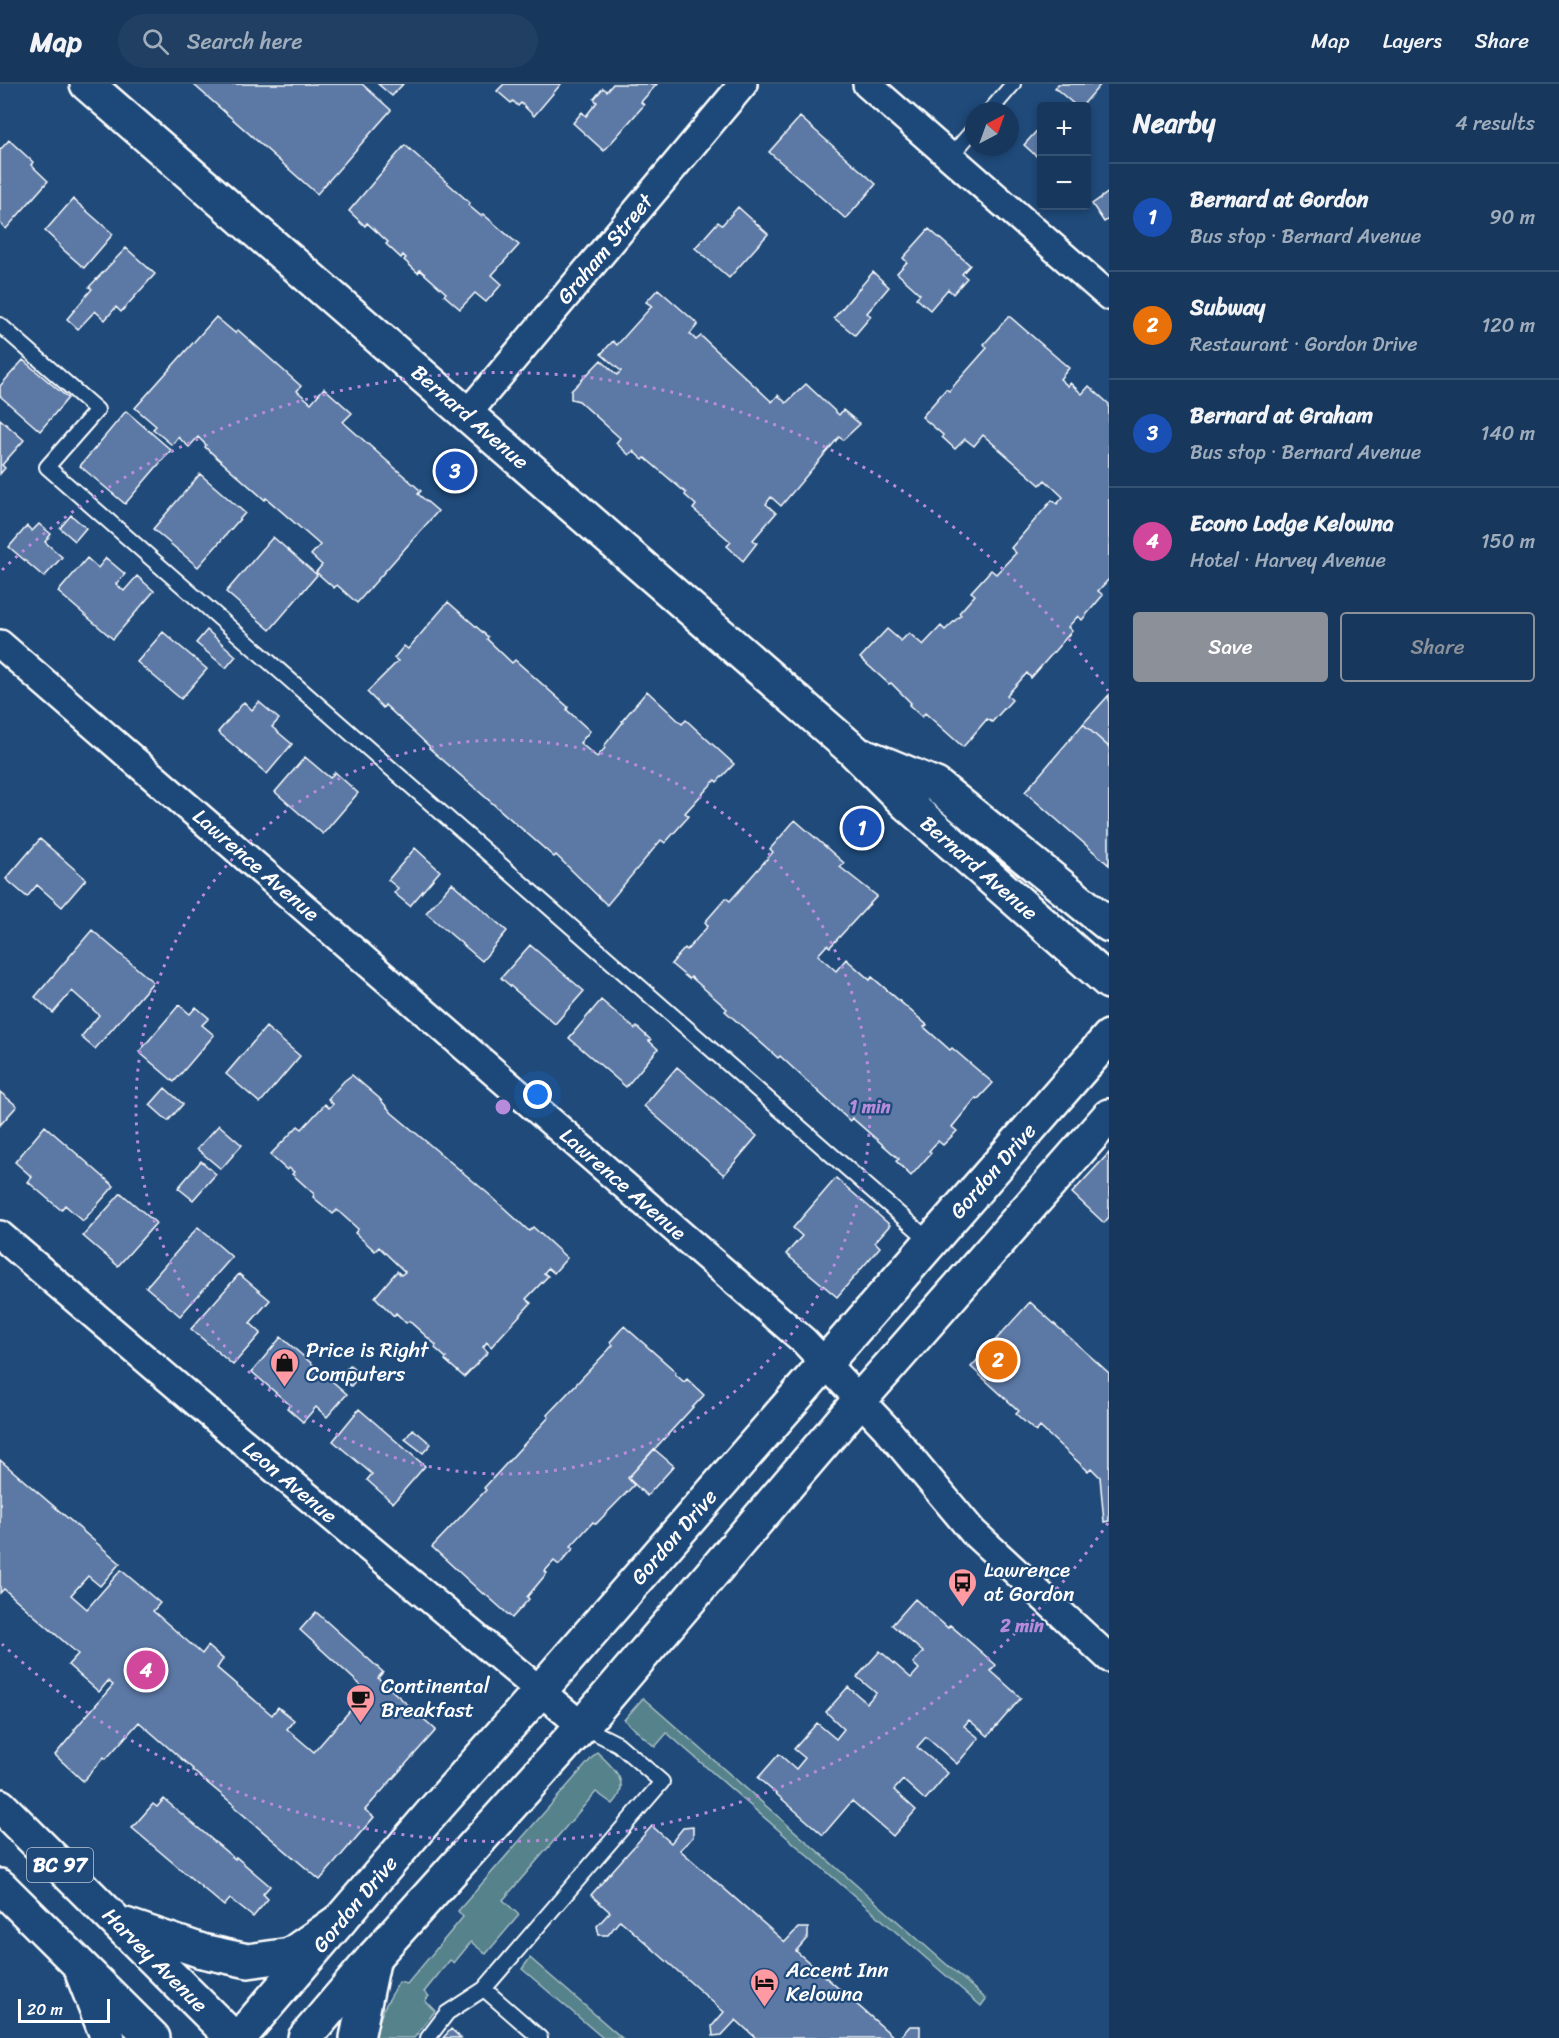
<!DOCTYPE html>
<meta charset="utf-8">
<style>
body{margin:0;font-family:Sriracha,sans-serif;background:#203f62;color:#f1f3f6}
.controls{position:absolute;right:18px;top:18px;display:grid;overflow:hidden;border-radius:6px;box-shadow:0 3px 9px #0003}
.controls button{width:54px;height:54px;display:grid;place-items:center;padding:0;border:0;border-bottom:2px solid #365272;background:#17385c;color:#f1f3f6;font:30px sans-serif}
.compass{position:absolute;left:965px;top:18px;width:54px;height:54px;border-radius:50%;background:#17385c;box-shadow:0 3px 9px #0003;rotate:41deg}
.scale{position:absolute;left:18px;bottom:15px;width:92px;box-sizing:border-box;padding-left:6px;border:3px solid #fff;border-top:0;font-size:16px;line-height:21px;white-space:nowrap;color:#fff;-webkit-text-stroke:4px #1f4a7a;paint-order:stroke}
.you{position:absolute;left:538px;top:1011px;width:21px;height:21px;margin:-15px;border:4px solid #fff;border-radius:50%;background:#1a73e8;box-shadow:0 0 0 9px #1a73e833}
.badge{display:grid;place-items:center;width:39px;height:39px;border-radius:50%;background:#8c9099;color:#fff;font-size:20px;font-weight:700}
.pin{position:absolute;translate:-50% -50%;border:3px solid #fff;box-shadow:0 2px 6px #0006}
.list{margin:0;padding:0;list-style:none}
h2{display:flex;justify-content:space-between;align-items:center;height:78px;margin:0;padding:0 24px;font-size:26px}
h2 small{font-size:20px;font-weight:400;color:#9eacbb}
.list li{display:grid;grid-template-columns:39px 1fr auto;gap:18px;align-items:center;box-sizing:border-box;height:108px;padding:0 24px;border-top:2px solid #365272}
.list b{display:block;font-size:22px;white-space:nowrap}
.list p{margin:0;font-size:20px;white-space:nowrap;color:#9eacbb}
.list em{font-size:20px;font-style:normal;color:#9eacbb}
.actions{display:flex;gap:12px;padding:18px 24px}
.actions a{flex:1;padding:14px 0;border:2px solid #8c9099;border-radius:6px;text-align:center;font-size:21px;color:#8c9099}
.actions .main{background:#8c9099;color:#fff}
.icon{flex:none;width:33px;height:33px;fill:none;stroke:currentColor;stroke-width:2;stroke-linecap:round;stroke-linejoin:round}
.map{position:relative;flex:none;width:1109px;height:1954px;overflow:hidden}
header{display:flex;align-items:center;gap:36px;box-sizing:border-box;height:84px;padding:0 30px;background:#17385c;border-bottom:2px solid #365272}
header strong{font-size:28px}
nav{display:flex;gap:33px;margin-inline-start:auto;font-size:21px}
.search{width:420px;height:54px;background:#203f62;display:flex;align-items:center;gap:15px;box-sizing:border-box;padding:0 21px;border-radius:33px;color:#9eacbb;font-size:22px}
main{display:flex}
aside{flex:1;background:#17385c}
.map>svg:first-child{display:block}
</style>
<header>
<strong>Map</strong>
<div class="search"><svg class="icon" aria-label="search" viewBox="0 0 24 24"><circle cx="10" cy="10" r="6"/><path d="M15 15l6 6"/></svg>Search here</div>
<nav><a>Map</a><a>Layers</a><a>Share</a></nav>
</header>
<main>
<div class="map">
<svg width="1109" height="1954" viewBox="0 0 1109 1954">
<rect width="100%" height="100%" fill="#1f4a7a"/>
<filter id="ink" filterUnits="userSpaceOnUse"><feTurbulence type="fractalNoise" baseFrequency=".0167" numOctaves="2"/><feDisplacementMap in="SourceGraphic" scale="12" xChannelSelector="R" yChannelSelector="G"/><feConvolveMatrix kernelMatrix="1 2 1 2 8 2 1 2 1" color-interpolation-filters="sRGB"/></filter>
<g filter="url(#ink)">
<path fill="#56828b" stroke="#aac0c5" stroke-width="1.5" d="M643 1614 986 1915 981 1922 667 1649 655 1663 624 1636Z
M597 1668C612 1682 633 1699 613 1720L596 1708 503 1816 519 1831 486 1870 471 1858 454 1879 450 1876 424 1908 429 1912 425 1917 435 1927 414 1954H373L384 1924 399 1898 407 1900 463 1833 458 1827Z
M530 1874 622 1954H603L522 1885Z"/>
<path fill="#5b79a6" stroke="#fff" stroke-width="1.5" d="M193 0H362L391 26 317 110Z
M378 0H403L392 12Z
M504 0H561L534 32 521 19 518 22 513 17 511 19 497 7Z
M613 0H657L641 18 644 21 604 67 573 39 582 28 586 32 597 18 594 15 603 4 607 7Z
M1058 0H1101L1082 22H1076L1055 4Z
M800 33 876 100 846 135 769 68Z
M1042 41V77L1024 61Z
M9 56 33 78 31 81 48 97 6 145 0 139V66Z
M405 61 470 119 468 121 481 132 483 130 519 161 492 191 502 200 486 218 475 209 460 225 444 211 446 209 420 186 418 189 404 176 406 174 403 171 401 174 386 160 388 158 367 139 365 142 349 127Z
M1109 108V135L1104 138 1092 120Z
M73 115 113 150 84 184 59 162 60 161 45 147Z
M738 123 768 150 729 194 695 164 718 138 722 141Z
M929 145 970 181 962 190 967 194 953 210 948 205 930 226 916 214 920 210 897 189 907 178 903 174Z
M126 164 155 190 121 228 116 223 105 236 95 227 78 245 67 235 92 205 89 203Z
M873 188 889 203 867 229 871 232 855 251 834 234Z
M658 205 698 240 690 250 696 256 701 252 772 318 778 311 786 319 806 300 839 331 843 326 860 340 843 356 839 353 781 422 771 413 766 420 776 429 753 456 757 459 743 477 727 462 731 458 693 425 696 421 685 411 686 409 645 374 643 376 633 367 629 371 616 359 620 354 579 317 571 315V307L601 276 617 291 621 287 601 270 613 257 617 261 652 222 646 218Z
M1009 232 1069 284 1060 295 1068 302 1070 299 1082 310 1089 302 1109 320V495L1098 507 1103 511 1082 536 1078 532 1068 543 1072 547 1031 594 1027 589 1007 611 1012 616 992 638 987 635 963 663 925 629 922 633 909 621 911 619 891 599 889 600 860 574 887 545 901 557 909 549 923 561 941 542 945 546 961 531 959 529 975 511 971 508 991 486 996 490 1016 469 1011 464 1052 416 1057 420 1063 413 1045 396 1040 401 983 351 974 362 965 355 955 365 942 353 943 351 922 333 946 305 949 307 987 264 984 260Z
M216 233 235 249 238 246 301 302 297 307 311 319 324 304 352 329 343 338 421 407 418 410 438 427 357 519 337 501 334 504 316 488 322 481 311 471 320 461 266 414 265 416 205 363 206 361 198 353 189 363 178 353 172 361 153 345 156 342 135 324Z
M23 276 68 314 40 347 0 312V302Z
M126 327 171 366 125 420 80 382Z
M0 335 24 356 2 381 5 384 0 390Z
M200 390 245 429 198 483 153 445Z
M71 431 86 444 75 457 60 444Z
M39 440 51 450 45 458 62 473 44 493 9 463 27 442 32 447Z
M273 453 317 491 270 546 226 508Z
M87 474 98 484 106 474 125 490 116 500 124 507 137 492 154 507 113 555 58 508Z
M448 518 488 553 487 555 512 579 515 576 568 623 567 626 590 647 580 659 597 673 605 664 604 662 623 638 622 637 647 607 682 640 686 636 734 680 717 698 715 696 685 729 689 732 665 759 661 756 607 821 556 771 554 773 429 664 430 663 385 621 383 624 367 608 398 577 394 574 404 562 408 565Z
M207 546 236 572 226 584 196 559Z
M163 548 207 585 181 615 137 578Z
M1109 611V663L1083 640Z
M244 618 252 626 259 618 279 635 272 643 292 660 267 690 218 648Z
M1083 640 1109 663V781L1025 708Z
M305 673 330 694 335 688 358 709 323 750 275 708Z
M795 736 844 779 840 783 877 812 830 863 827 861 818 871 836 887 846 875 870 896 872 893 927 941 924 943 950 966 952 964 993 999 978 1015 976 1014 952 1043 957 1047 943 1061 938 1057 929 1067 931 1069 911 1092 896 1077 899 1075 852 1034 850 1037 780 972 778 974 725 927 727 925 691 893 689 895 671 880 685 864 687 866 708 842 705 838 726 814 730 817 773 768 770 765Z
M40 755 86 795 62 823 37 801 27 813 6 795Z
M415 764 440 787 410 822 394 809 398 804 388 796Z
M452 799 507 847 482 877 426 829Z
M92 846 153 898 95 965 81 953 99 931 72 907 53 929 35 913Z
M530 861 584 907 555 940 501 894Z
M601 916 635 945 637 943 651 956 649 957 658 965 626 1003 569 954Z
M179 921 190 930 196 923 209 934 202 941 214 951 174 998 139 968Z
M266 943 300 972 260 1019 226 990Z
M677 983 757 1052 724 1091 644 1022Z
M352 991 379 1014 392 1029 491 1112 529 1147 533 1143 567 1174 554 1189 548 1184 544 1189 548 1192 526 1215 531 1219 491 1263 487 1258 483 1263 488 1268 464 1293 445 1276 446 1274 435 1264 436 1261 409 1237 406 1239 396 1229 394 1232 375 1213 397 1187 401 1191 405 1188 379 1163 375 1167 355 1149 358 1145 337 1126 333 1130 313 1113 314 1110 292 1090 294 1088 289 1084 287 1086 270 1071 298 1042 302 1045 325 1020 329 1024 333 1020 328 1015 344 997Z
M165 1004 183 1020 168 1037 150 1021Z
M0 1008 17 1022 0 1041Z
M219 1041 242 1061 221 1085 197 1065Z
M45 1042 114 1102 83 1137 65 1121 61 1126 28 1098 32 1093 15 1078Z
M1109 1069V1133L1104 1139 1072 1109Z
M201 1077 216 1090 193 1116 178 1104Z
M836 1094 890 1141 875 1158 880 1163 837 1213 786 1170 802 1152 793 1144Z
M121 1109 156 1139 118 1182 83 1152Z
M198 1143 232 1173 180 1232 146 1203Z
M239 1190 270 1216 250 1239 261 1249 233 1281 191 1245Z
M1030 1218 1109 1289V1437L1104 1438 1100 1393 1091 1384 1088 1387 1040 1343 1036 1348 1016 1330 1019 1327 971 1283Z
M624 1242 676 1288 675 1290 684 1298 687 1295 704 1311 628 1394 634 1401 596 1440 593 1438 571 1462 574 1464 559 1481 554 1477 545 1487 547 1489 527 1513 529 1515 512 1534 484 1509 483 1510 432 1463 486 1406 484 1404 549 1333 547 1331 613 1261 610 1258Z
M281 1253 347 1310 327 1333 316 1323 303 1338 287 1324 290 1321 252 1288Z
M350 1281 361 1290 351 1302 340 1293Z
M359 1325 425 1382 393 1419 367 1396 372 1390 333 1357Z
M413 1345 431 1360 423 1369 405 1355Z
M654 1365 674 1382 647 1412 628 1394Z
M0 1376 120 1479 100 1502 88 1492 71 1511 87 1525 121 1486 160 1519 153 1527 202 1570 208 1562 223 1575 217 1584 272 1631 278 1623 294 1636 287 1645 314 1668 367 1607 300 1546 316 1528 383 1588 378 1594 436 1646 365 1726 374 1733 320 1796 233 1722 234 1721 192 1686 193 1685 139 1638 106 1675 104 1673 83 1697 55 1671 75 1647 74 1646 113 1601 108 1597 99 1608 68 1581 78 1570 4 1505 0 1509Z
M915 1515 948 1544 950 1541 996 1581 991 1587 1021 1614 988 1652 969 1636 964 1642 979 1654 957 1680 926 1653 917 1663 948 1689 925 1716 903 1696 894 1706 916 1726 893 1752 852 1717 823 1751 758 1694 779 1670 796 1685 805 1674 794 1665 817 1639 836 1655 844 1645 826 1628 848 1603 867 1619 876 1609 857 1593 880 1567 911 1594 919 1585 913 1579 923 1568 892 1541Z
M164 1715 235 1775 236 1773 270 1802 263 1810 268 1815 253 1833 230 1815 224 1822 132 1744 153 1720 157 1723Z
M652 1742 671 1759 683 1744 693 1743V1753L680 1766 785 1858 798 1844H808V1853L796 1867 895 1954H756L736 1936 722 1951 713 1952 712 1942 724 1928 620 1836 608 1851H599L597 1842 610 1828 591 1811Z
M910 1942H920V1952L918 1954H899Z
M451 1945 461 1954H443Z"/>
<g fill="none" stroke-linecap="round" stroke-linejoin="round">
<defs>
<path id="service" d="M990 27 1013 0
M950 73 974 45
M0 241 97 326 47 383 931 1158
M428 1954 447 1929 484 1905
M540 1954 484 1905 662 1698 618 1660 582 1642"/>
<path id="minor" d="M867 0 1109 212
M467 330 743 0
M0 560 804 1257 886 1344 973 1448 1109 1574
M0 1151 264 1376 582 1642"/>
<path id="tertiary" d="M87 0 853 666 907 720 1109 898
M868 673 936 701 1109 841"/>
<path id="secondary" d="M239 1954 437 1723 539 1608 1109 953
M305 1954 374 1873 582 1642 859 1317 1109 1032"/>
<path id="trunk" d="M0 1722 233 1954
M0 1802 153 1954
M125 1841 202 1867 248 1877 290 1871 340 1836
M83 1891 108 1954
M357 1954 374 1873"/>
</defs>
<use href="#service" stroke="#fff" stroke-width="18"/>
<use href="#minor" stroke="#fff" stroke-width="32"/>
<use href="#tertiary" stroke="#fff" stroke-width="38"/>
<use href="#secondary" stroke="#fff" stroke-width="38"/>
<use href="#trunk" stroke="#fff" stroke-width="38"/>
<use href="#service" stroke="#1f4a7a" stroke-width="14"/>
<use href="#minor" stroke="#1f4a7a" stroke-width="27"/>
<use href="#tertiary" stroke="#1f4a7a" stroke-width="33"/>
<use href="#secondary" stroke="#1f4a7a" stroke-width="33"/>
<use href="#trunk" stroke="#1f4a7a" stroke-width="33"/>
</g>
</g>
<g fill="none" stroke="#b68bdc" stroke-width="3" stroke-dasharray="3 6">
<circle cx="503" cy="1023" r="367"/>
<path d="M1108 1439A734 734 0 0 1 2 1560M2 486A734 734 0 0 1 1108 607"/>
</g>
<defs>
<symbol id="shop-pin" viewBox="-11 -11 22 30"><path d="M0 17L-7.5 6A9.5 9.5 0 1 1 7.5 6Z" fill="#ff9aa2" stroke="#1f4a7a"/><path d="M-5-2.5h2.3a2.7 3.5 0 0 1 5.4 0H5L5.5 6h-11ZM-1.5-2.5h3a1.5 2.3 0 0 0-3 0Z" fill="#111"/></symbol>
<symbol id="bus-pin" viewBox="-11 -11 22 30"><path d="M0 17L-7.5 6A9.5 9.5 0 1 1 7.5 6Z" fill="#ff9aa2" stroke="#1f4a7a"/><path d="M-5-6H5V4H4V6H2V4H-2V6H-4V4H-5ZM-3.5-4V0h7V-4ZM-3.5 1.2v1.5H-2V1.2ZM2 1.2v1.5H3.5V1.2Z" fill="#111"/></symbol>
<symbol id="cafe-pin" viewBox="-11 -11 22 30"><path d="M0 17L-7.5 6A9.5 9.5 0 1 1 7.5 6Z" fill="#ff9aa2" stroke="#1f4a7a"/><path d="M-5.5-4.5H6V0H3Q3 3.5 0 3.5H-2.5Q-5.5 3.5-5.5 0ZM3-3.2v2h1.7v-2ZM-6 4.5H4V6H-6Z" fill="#111"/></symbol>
<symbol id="hotel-pin" viewBox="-11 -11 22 30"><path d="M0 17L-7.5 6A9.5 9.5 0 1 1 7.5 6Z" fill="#ff9aa2" stroke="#1f4a7a"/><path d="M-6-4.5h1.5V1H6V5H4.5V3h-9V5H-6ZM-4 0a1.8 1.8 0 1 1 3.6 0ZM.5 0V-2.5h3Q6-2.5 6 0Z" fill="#111"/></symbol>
</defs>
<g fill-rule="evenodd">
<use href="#shop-pin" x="268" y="1262" width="33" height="45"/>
<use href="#bus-pin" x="946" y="1482" width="33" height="45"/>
<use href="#cafe-pin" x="344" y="1598" width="33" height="45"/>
<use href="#hotel-pin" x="748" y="1882" width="33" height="45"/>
</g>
<g text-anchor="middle" stroke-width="4.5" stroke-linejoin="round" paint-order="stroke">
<rect fill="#1f4a7a" stroke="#bcc9d7" stroke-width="1.5" x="27" y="1764" width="66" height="34" rx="4.5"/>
<g font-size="20" font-weight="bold" fill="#fff">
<text x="60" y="1788">BC 97</text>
</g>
<g font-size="21" fill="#fff" stroke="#1f4a7a">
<text transform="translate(605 165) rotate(-50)" y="7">Graham Street</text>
<text transform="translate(470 333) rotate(41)" y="7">Bernard Avenue</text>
<text transform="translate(256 781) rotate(41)" y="7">Lawrence Avenue</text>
<text transform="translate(979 784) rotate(41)" y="7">Bernard Avenue</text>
<text transform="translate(993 1087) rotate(-49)" y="7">Gordon Drive</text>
<text transform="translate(623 1100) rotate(41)" y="7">Lawrence Avenue</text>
<text transform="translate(290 1398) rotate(40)" y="7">Leon Avenue</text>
<text transform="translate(674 1453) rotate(-49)" y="7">Gordon Drive</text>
<text transform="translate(355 1820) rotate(-50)" y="7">Gordon Drive</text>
<text transform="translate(155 1876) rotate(45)" y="7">Harvey Avenue</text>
</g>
<g font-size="21" fill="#fff" stroke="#1f4a7a" text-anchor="start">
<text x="306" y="1273">Price is Right<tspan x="306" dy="24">Computers</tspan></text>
<text x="984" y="1493">Lawrence<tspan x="984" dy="24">at Gordon</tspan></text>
<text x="381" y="1609">Continental<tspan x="381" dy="24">Breakfast</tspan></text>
<text x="786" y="1893">Accent Inn<tspan x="786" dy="24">Kelowna</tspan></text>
</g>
</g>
<circle cx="503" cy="1023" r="9" fill="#b68bdc" stroke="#1f4a7a" stroke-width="3"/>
<g font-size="18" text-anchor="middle" font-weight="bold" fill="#b68bdc" stroke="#1f4a7a" stroke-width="4.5" stroke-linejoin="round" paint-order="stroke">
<text x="870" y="1029">1 min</text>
<text x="1022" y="1548">2 min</text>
</g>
</svg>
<div class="controls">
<button>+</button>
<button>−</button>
</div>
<svg class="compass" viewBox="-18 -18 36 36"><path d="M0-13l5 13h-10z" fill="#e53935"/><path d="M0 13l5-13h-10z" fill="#9eacbb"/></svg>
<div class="scale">20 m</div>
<div class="you"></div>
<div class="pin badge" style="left:862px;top:744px;background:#1a4fb4">1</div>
<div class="pin badge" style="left:998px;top:1276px;background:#e8710a">2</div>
<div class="pin badge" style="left:455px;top:387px;background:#1a4fb4">3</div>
<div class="pin badge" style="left:146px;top:1586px;background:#d1479c">4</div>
</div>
<aside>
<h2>Nearby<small>4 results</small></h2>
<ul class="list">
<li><span class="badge" style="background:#1a4fb4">1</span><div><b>Bernard at Gordon</b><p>Bus stop · Bernard Avenue</p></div><em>90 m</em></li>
<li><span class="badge" style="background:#e8710a">2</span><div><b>Subway</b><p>Restaurant · Gordon Drive</p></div><em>120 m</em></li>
<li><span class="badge" style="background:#1a4fb4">3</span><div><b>Bernard at Graham</b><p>Bus stop · Bernard Avenue</p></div><em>140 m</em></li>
<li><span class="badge" style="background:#d1479c">4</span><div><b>Econo Lodge Kelowna</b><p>Hotel · Harvey Avenue</p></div><em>150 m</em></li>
</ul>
<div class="actions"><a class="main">Save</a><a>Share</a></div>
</aside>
</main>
